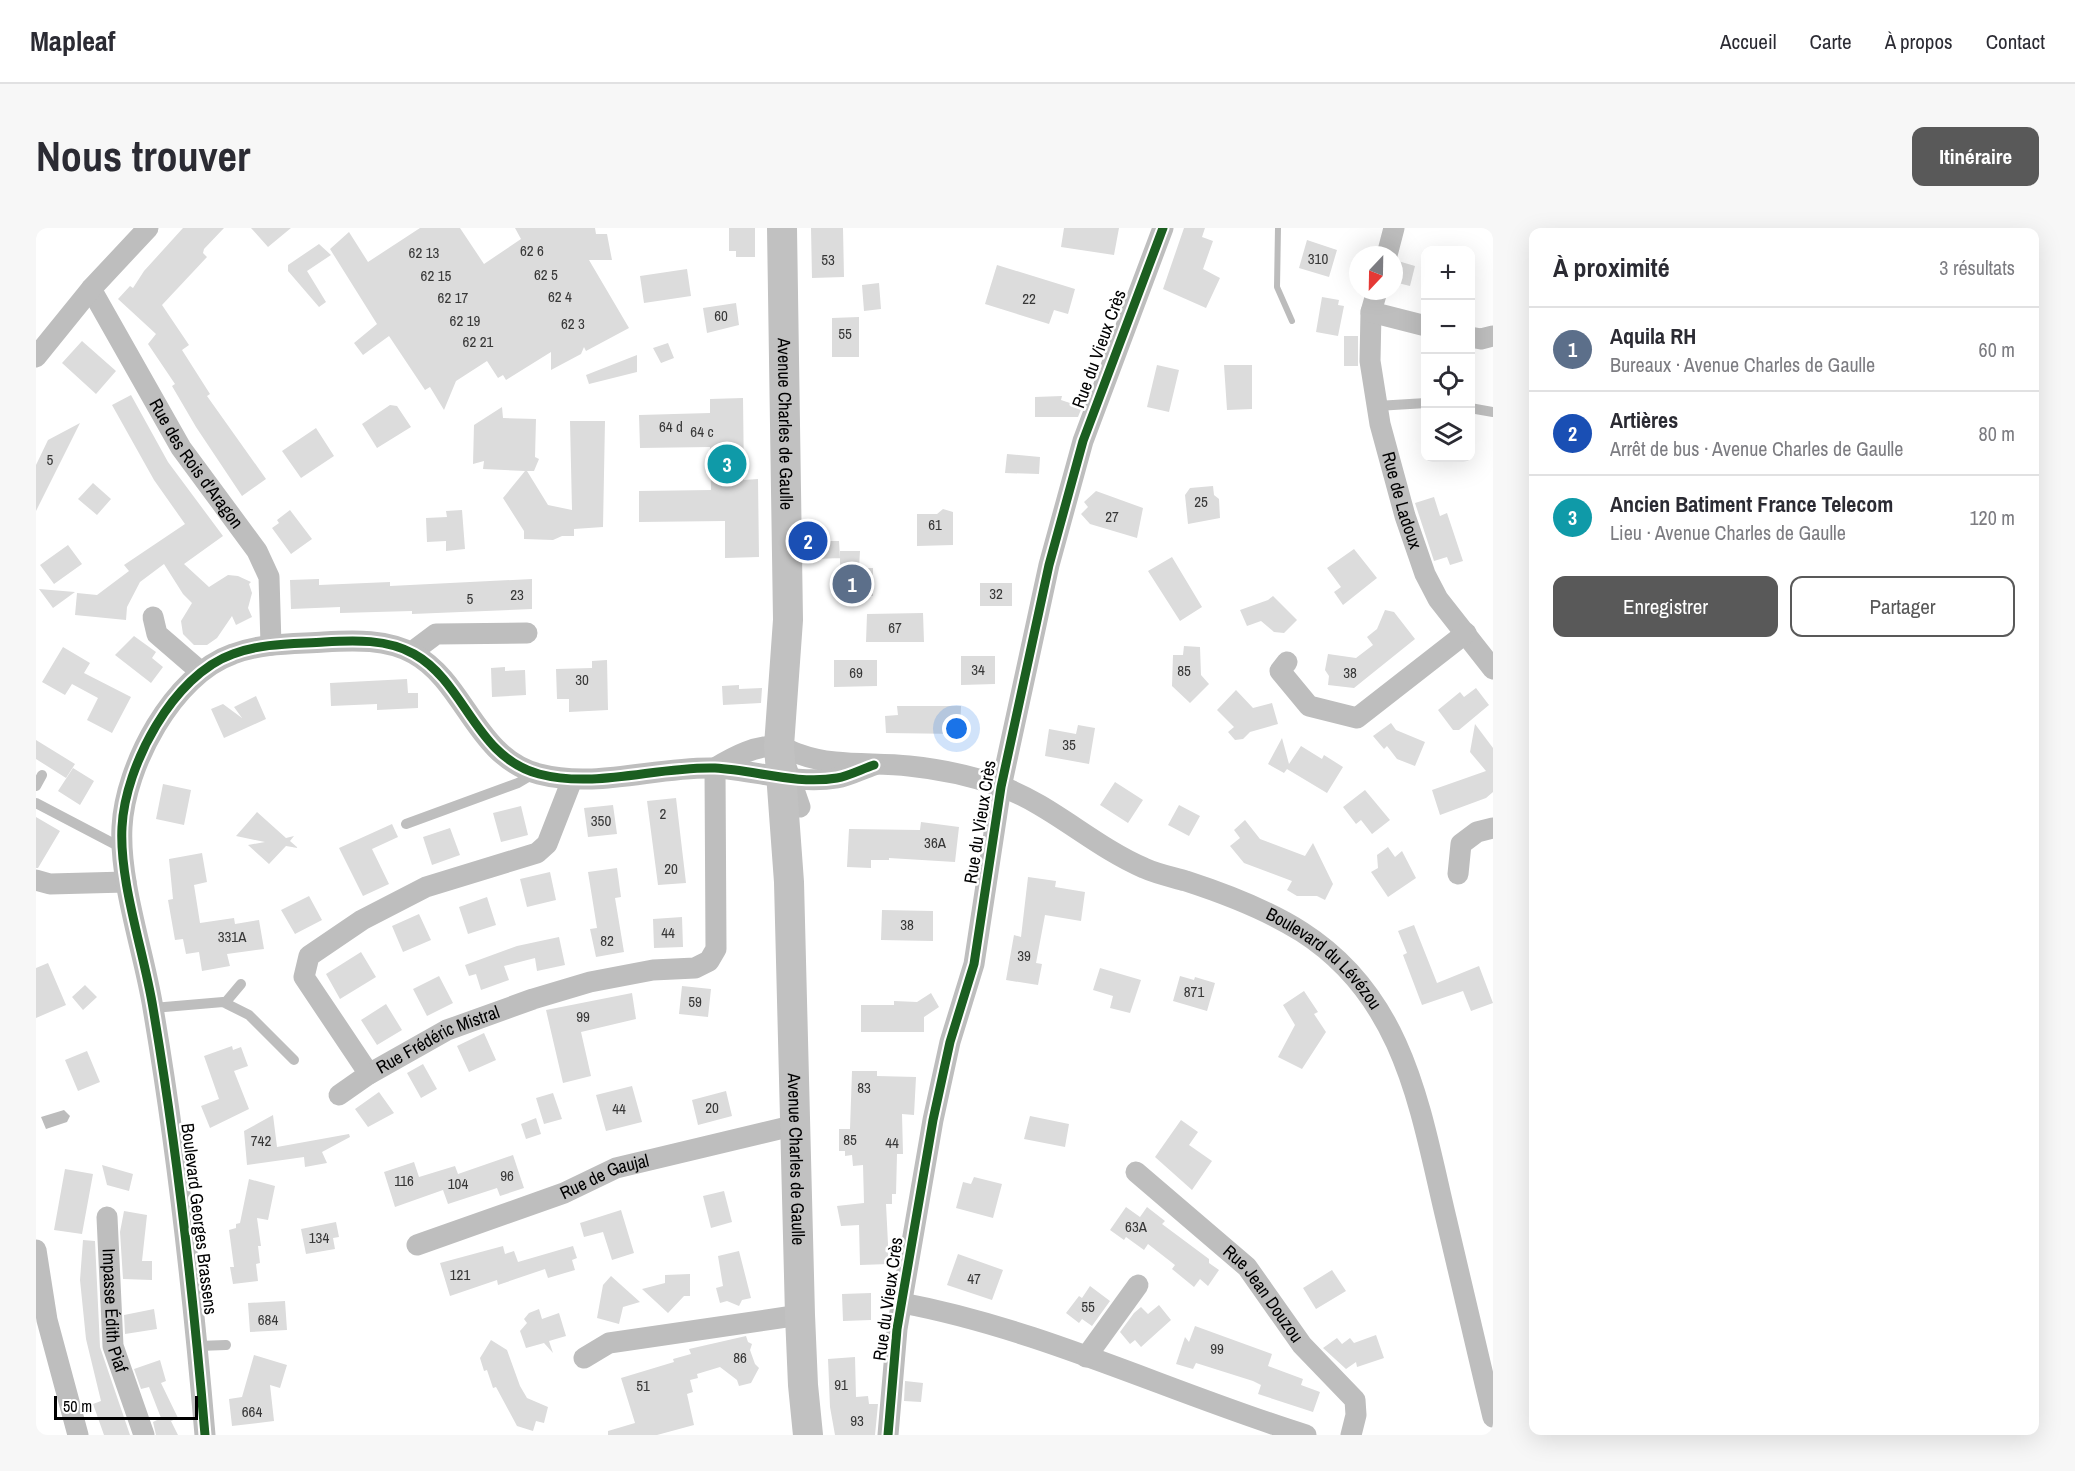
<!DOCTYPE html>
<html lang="fr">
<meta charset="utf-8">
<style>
body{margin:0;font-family:"Archivo Narrow",sans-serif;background:#f7f7f7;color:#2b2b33}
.controls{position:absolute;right:18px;top:18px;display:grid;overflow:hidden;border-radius:12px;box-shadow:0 6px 24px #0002}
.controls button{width:54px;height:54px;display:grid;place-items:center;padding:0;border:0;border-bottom:2px solid #e1e1e2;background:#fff;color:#2b2b33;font:30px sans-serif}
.compass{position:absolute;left:1313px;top:18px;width:54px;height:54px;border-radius:50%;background:#fff;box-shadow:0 6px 24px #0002;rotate:202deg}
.scale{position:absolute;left:18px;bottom:15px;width:144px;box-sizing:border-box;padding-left:6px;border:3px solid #000;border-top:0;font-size:16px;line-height:21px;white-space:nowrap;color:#000;-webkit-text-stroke:4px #fff;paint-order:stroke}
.you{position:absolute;left:921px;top:501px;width:21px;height:21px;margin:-15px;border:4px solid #fff;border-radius:50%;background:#1a73e8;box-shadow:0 0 0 9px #1a73e833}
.badge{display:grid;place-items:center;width:39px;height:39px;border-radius:50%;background:#595959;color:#fff;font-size:20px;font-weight:700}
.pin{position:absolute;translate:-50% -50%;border:3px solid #fff;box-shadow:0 2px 6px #0006}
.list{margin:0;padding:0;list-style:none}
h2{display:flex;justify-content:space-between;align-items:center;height:78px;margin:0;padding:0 24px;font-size:26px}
h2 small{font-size:20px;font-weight:400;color:#7c7c81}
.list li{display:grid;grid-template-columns:39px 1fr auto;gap:18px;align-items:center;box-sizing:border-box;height:84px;padding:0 24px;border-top:2px solid #e1e1e2}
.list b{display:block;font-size:22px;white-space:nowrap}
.list p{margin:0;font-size:20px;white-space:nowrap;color:#7c7c81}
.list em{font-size:20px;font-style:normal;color:#7c7c81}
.actions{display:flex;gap:12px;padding:18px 24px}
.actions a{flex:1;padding:14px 0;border:2px solid #595959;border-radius:12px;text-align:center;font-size:21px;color:#595959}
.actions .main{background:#595959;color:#fff}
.icon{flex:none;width:33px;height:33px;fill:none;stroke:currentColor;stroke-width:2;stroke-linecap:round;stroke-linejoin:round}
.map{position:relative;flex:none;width:1457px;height:1207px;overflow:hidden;border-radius:12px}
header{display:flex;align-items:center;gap:36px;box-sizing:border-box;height:84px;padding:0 30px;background:#fff;border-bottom:2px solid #e1e1e2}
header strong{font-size:28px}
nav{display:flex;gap:33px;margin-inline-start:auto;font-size:21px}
.intro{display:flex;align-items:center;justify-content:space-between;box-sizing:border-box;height:144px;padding:0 36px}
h1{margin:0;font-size:42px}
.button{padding:15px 27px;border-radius:12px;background:#595959;color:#fff;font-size:21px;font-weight:700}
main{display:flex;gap:36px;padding:0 36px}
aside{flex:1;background:#fff;border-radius:12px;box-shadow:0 6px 24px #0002}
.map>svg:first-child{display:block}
</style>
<header>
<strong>Mapleaf</strong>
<nav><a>Accueil</a><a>Carte</a><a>À propos</a><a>Contact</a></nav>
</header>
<div class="intro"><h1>Nous trouver</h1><a class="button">Itinéraire</a></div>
<main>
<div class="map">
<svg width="1457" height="1207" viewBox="0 0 1457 1207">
<rect width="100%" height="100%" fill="#fff"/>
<path fill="#bcbcbc" d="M28 882 34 888 31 894 10 901 5 889Z"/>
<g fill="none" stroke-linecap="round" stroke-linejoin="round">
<path stroke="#bcbcbc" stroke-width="6" d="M1242 0 1241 59 1256 93"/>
</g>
<path fill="#dcdcdc" d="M147 0H188L168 21 167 25 171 29 126 77 153 117 146 122 174 166 171 168 230 251 206 268 160 199 136 158 139 156 112 116 120 106 82 71 94 58 97 60 108 43Z
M215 0H255L232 19Z
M384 0H424L448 36 485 11 479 0H559L560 6H571L576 32H553L593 100 550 123 548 119 545 126 515 142V124L470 152 467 147 462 150 451 133 420 153 408 182 394 159 389 162 353 108 327 127 318 115 341 96 294 21 313 4 332 34Z
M693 0H719V29H700V23H693Z
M775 0H807L808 49 776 50Z
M1028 0H1083L1078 27 1025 19Z
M1148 0H1169L1166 9 1177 13 1167 41 1184 50 1170 80 1127 61Z
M1271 12 1301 22 1293 49 1263 40Z
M283 16 295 27 271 43 290 74 283 79 252 43V37Z
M1362 33 1379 38 1374 58 1358 54V37Z
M961 37 1039 61 1032 86 1018 82 1013 96 949 76Z
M651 41 655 68 608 75 604 48Z
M843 55 845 81 828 83 826 57Z
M1286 69 1303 72 1302 77 1308 78 1302 108 1280 104Z
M700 75 703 97 671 105 667 80Z
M823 89V129H796V90Z
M1308 108H1322V138H1308Z
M46 113 80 143 60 166 26 135Z
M632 115 638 130 625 135 617 120Z
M601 127V144L553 156 550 147Z
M1121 137 1143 142 1133 184 1111 179Z
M1188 137H1216V181L1191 182Z
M95 167 132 234 187 308 148 336 173 359 192 347 202 348 215 354 213 356 216 365 212 380 216 389 200 397 196 388 181 410 171 417H158L147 406 145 393 156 375 147 366 128 336 104 354 91 379 90 392 39 387 41 365 61 367 93 343 88 337 149 296 118 252 76 177Z
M1026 168 1025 172 1046 179 1042 189H999V169Z
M707 170 708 252 722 251 723 329 689 330V293L603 294V263L675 262 674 219 604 220 603 187 674 185V171Z
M354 177 361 178 375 199 341 220 326 196Z
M466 179 467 190 500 191 499 229 503 231 498 243H491L512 277 536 282 534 193H569L567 299 538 301V308H526L517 312 488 311V303L467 270 489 243 447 241 448 233 437 236 438 197Z
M44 195 0 283V237L12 212Z
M280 200 298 228 265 250 246 223Z
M971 226 1004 229 1003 246 969 245Z
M57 255 75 271 61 287 42 271Z
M1177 258 1178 267 1183 271 1184 290 1152 296 1149 267 1154 260Z
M1060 263 1107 280 1101 310 1054 296 1045 286 1052 279 1048 274Z
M1398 269 1404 288 1411 285 1427 333 1414 337 1411 329 1398 333 1379 275Z
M907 281 917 284V317L881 318V286H901Z
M254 282 276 311 255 326 236 300 243 295 241 292Z
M426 282 429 321 410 323V313L391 314 390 290 411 289 410 283Z
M781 313H803L804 330 781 331Z
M32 317 46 336 18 356 4 337Z
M1318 321 1341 350 1307 377 1298 364 1305 359 1291 340Z
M804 323H824L823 340H837V368H804Z
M1136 329 1166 379 1144 393 1112 343Z
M283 351V357L354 354V358L496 351V381L376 386V383L304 385V379L255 381 254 352Z
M944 355H976V378H944Z
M3 361 39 364 17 380Z
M1237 368 1261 392 1248 405 1238 404 1225 393 1211 398 1204 382 1232 372Z
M1349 382 1358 384 1379 411 1318 460 1292 457 1293 448 1289 442 1292 426 1320 430 1337 417 1331 409 1341 401Z
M887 385 888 414H830L831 386Z
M98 408 120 424 116 430 127 439 115 455 79 427Z
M1148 418 1164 419 1165 447 1173 456 1154 475 1136 458 1137 427H1147Z
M27 419 54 435 48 445 95 469 76 505 51 492 62 470 36 456 29 467 6 454Z
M925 428H959V456L925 457Z
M571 432 572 482 533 484V471H521L520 441 556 440V433Z
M798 432H841V458L798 459Z
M469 439V443L489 442 490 467 456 469 455 440Z
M371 451 372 465H382V480L341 482V476L295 478 294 455Z
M703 457V461L726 460 725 475 687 477 686 458Z
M1440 460 1453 477 1423 502H1417L1402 482 1424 464 1428 469Z
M1200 462 1217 480 1236 475 1242 496 1214 504 1207 511 1199 512 1192 504 1198 499 1181 482Z
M220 468 230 491 188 510 175 481 187 476 206 490 198 479Z
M861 478H925L924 506 850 505 849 488 862 487Z
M1355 495 1360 502 1389 514 1379 538 1361 531 1351 518 1348 521 1337 508Z
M1439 496 1457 520V564L1450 570 1404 587 1396 562 1450 543 1434 524Z
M1042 497 1059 500 1053 536 1009 528 1013 501 1040 506Z
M1246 510 1253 536 1265 518 1286 531 1288 527 1307 539 1291 565 1251 541 1248 545 1232 536Z
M0 512 39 536 30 550 0 531Z
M37 540 58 553 44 577 22 563Z
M1079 554 1107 572 1092 595 1064 577Z
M127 556 155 562 148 597 120 591Z
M1329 562 1354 592 1336 606 1325 592 1320 596 1307 579Z
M640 570 650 655 622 657 611 573Z
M577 577 581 606 552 609 548 580Z
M1143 577 1164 588 1153 608 1132 597Z
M485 578 492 607 465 614 457 585Z
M221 584 250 610 258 608 254 613 262 620 250 618 233 636 212 617 229 614 200 608Z
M0 589 24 603 2 640H0Z
M1209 592 1224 611 1269 628 1277 615 1297 656 1289 672 1281 668H1261L1251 662 1256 653 1208 635 1194 618 1204 610 1198 602Z
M885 594 923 599 919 634 853 630V632H835V640L811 639 813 601 884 602Z
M356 596 362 609 336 621 353 656 327 668 303 620Z
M414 600 424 627 396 637 387 609Z
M1352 619 1359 629 1366 623 1380 650 1352 669 1335 644 1342 640 1341 627Z
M166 625 171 654 158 657 164 695 198 690 199 696 223 692 228 721 191 726 194 738 166 743 163 724 150 726 147 711 139 712 132 672 137 671 133 631Z
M581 640 585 669 579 670 588 724 560 729 554 701 561 700 552 644Z
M514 644 520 672 491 679 484 651Z
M992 649 1020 653 1019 659 1049 664 1045 693 1009 687 1000 735 1006 736 1002 757 970 752 978 707 985 709Z
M273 668 286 692 259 706 245 682Z
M451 669 460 697 432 706 423 679Z
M846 682 897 683V713L845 712Z
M383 686 395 712 367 724 356 698Z
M646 689 647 719 618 720 617 691Z
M1378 697 1401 755 1443 738 1457 775 1435 783 1427 763 1386 777 1367 727 1371 725 1362 703Z
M523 709 529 737 501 743 499 730 468 738 473 752 445 762 440 746 433 748 429 737 481 718Z
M325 724 340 749 304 771 290 746Z
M12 735 30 777 0 790V740Z
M1064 740 1105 752 1094 785 1074 780 1077 768 1057 762Z
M403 748 417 775 391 788 377 761Z
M1144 748 1158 752 1159 749 1179 755 1171 783 1137 773Z
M49 757 61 769 47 782 36 769Z
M646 758 675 761 672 789 643 786Z
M1268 763 1282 784 1278 786 1290 804 1266 841 1242 829 1259 797 1247 777Z
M596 765 600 791 545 804 555 848 527 855 510 782Z
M895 765 903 779 888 789V804H825V777H858V773L881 774Z
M350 776 366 802 341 817 325 792Z
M448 805 460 832 433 844 421 818Z
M196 818 197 822 205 819 212 838 198 843 213 881 174 900 165 878 183 871 168 828Z
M51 823 64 854 42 863 29 832Z
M387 836 401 861 385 870 371 845Z
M816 843H841V848L880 849 878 887 866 886 867 926H861L860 966H856V976H850L853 1036 824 1037 823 997 805 998 801 978 828 975 827 937 817 938 816 927 809 928V923H803V901H814Z
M596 858 606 894 570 903 560 867Z
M690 863 696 888 662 897 656 872Z
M343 864 358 885 332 899 319 881Z
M517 865 526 891 508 896 500 870Z
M237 887 241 919 313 906 314 909 286 924 291 935 269 939 268 929 211 937 208 903Z
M994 888 1033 896 1029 919 988 911Z
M500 890 505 906 490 911 485 896Z
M1145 892 1162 904 1153 917 1176 933 1156 962 1119 929Z
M477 927 488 960 464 968 461 960 412 976 407 962 359 979 348 944 378 934 383 949 419 938 422 946Z
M66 937 97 946 93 963 71 957Z
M29 941 57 946 46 1006 18 1002Z
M938 949 966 956 957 990 920 980 927 954 935 956Z
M213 951 239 958 232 992 221 990 225 1018H222L224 1035 220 1036 222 1053 197 1056 194 1039H198L193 1002 200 1000V996L204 995Z
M688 963 696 994 675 1000 667 968Z
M1090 979 1104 989 1111 979 1129 993 1126 996 1173 1031V1035L1183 1042 1172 1058 1164 1051 1158 1059 1136 1041 1139 1037 1112 1016 1108 1022 1090 1009 1088 1012 1074 1002Z
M585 982 598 1025 576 1032 567 1004 548 1009 544 995Z
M88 983 111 987 106 1033H116V1052L87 1051 84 1004Z
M300 994 303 1009 297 1010 299 1021 270 1026 265 1001Z
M47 1012 59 1013 64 1119 94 1207H68L57 1176 65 1173 50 1111 44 1052Z
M467 1018 469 1026 478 1023 482 1034 537 1018 541 1030 536 1032 539 1042 512 1050 509 1041 462 1057 461 1052 414 1068 404 1035Z
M703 1023 715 1070 706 1072 703 1078 691 1073 684 1075 680 1060 687 1058 682 1028Z
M922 1026 967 1042 956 1072 911 1057Z
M1296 1042 1310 1063 1280 1081 1267 1060Z
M654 1046V1068H648L632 1085 606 1061 629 1055V1047Z
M575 1048 604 1074 587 1079 583 1096 561 1090 567 1057Z
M1054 1058 1074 1073 1056 1098 1046 1091 1043 1095 1030 1085 1043 1068 1046 1070Z
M835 1065V1092L807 1093 806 1066Z
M249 1073 251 1102 214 1104 212 1075Z
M1123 1077 1135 1092 1105 1119 1099 1112 1094 1116 1084 1104 1098 1085 1105 1079 1112 1086Z
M118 1081 121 1101 89 1106 88 1087Z
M503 1081 506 1091 523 1085 530 1108 513 1113 517 1125 508 1115 490 1120 484 1103 491 1095 488 1091 493 1085Z
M1159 1098 1236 1126 1232 1138 1267 1151 1265 1157 1284 1164 1277 1184 1222 1166 1225 1157 1217 1153 1160 1135 1157 1141 1140 1136 1149 1109 1153 1114Z
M1340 1107 1348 1130 1321 1139 1320 1134 1310 1141 1287 1120 1301 1110 1306 1116 1314 1110 1318 1115Z
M710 1108 712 1114 716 1116 714 1122 719 1136 723 1140 715 1155 703 1158 701 1152 684 1139 661 1146 662 1150 654 1152 657 1164 651 1166 658 1197 621 1207H572V1203L599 1195 585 1150 638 1134 637 1131 655 1126 653 1121Z
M455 1112 471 1122 484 1158 491 1170 512 1179 508 1195 500 1193 497 1203 481 1198 460 1159 457 1160 451 1142 448 1143 444 1130Z
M218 1127 251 1137 244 1160 234 1157 238 1193 196 1198 193 1171 206 1169Z
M819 1129 820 1169 832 1168 833 1176H842L839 1207H799L794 1179 792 1131Z
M124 1132 130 1153 125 1155 142 1190 135 1193 142 1207H120L117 1194 125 1190 113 1159 105 1161 98 1141Z
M869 1153 887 1155 885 1174 868 1173Z"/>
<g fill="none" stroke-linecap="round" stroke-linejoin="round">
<path stroke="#bebebe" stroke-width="10" d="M1341 178 1390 175
M1434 180 1457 184
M0 558 6 547
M0 575 86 620
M370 596 482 555 499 545
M189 775 205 756
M117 780 187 774 213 787 258 832
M162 1118 190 1117"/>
<g stroke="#bebebe" stroke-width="21">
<path d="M1351 27 1358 0"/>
<path id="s1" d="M55 61 145 220 221 323 233 349 235 417"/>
<path id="s2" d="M1341 63 1335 84 1334 133 1344 196 1369 288 1389 346 1402 371 1457 441"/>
<path d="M1335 84 1390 98"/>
<path d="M1434 109 1445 111 1457 108"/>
<path d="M0 129 55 61 112 0"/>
<path d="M117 389 121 406 165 444"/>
<path d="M376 424 400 406 491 405"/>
<path d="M1251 434 1244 443 1273 478 1321 490 1430 405"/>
<path id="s3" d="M743 518C750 520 756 524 763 526 798 539 837 534 873 538 903 541 936 548 964 558 1016 577 1057 618 1108 640 1121 646 1136 649 1150 653 1190 666 1230 681 1266 704 1369 770 1384 881 1410 990 1426 1057 1441 1123 1457 1189"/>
<path d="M679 540C699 528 720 517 743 518L764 579"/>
<path id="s4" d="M536 552 511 616 501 625 390 659 326 692 273 728 268 749 333 846 411 802 497 771 554 754 617 742 659 740 673 733 680 721 679 540"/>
<path d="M1422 646 1425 616 1441 604 1457 600"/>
<path d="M0 652 14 656 90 654"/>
<path d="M303 867 333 846"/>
<path id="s5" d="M1100 944 1211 1039 1266 1117 1319 1172 1320 1187 1315 1207"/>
<path id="s6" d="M71 989 77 1118 108 1207"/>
<path id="s7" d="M381 1017 528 965 580 940 760 897"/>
<path d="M0 1022 11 1092 42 1207"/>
<path d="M866 1075C1005 1101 1135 1165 1270 1207"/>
<path d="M1050 1129 1102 1057"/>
<path d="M548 1130 573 1115 764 1087"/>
<path d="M169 1207C157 1064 141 921 117 780 108 724 83 654 86 599 89 538 137 447 197 426 226 415 258 416 288 414 318 412 352 411 378 426 430 455 439 529 503 546 561 561 621 538 679 540 719 542 760 557 801 550 813 548 826 541 838 537"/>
<path d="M852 1207 861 1101 897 892 914 814 938 736 965 559 1013 337 1047 213 1127 0"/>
</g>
<path stroke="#c1c1c1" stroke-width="30" id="s8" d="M746 0 752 392 743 518 753 654 764 1087 767 1157 772 1207"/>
<defs>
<path id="cycleway" d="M169 1207C157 1064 141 921 117 780 108 724 83 654 86 599 89 538 137 447 197 426 226 415 258 416 288 414 318 412 352 411 378 426 430 455 439 529 503 546 561 561 621 538 679 540 719 542 760 557 801 550 813 548 826 541 838 537
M852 1207 861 1101 897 892 914 814 938 736 965 559 1013 337 1047 213 1127 0"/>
</defs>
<use href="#cycleway" stroke="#fff" stroke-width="13"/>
<use href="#cycleway" stroke="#1b5e20" stroke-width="9"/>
</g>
<g text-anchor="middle" stroke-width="5" stroke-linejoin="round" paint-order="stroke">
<g font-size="15" fill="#373737">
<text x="496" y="28">62 6</text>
<text x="388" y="30">62 13</text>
<text x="1282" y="36">310</text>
<text x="792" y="37">53</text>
<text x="510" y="52">62 5</text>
<text x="400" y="53">62 15</text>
<text x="524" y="74">62 4</text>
<text x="417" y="75">62 17</text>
<text x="993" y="76">22</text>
<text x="685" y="93">60</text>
<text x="429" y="98">62 19</text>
<text x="537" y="101">62 3</text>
<text x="809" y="111">55</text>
<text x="442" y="119">62 21</text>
<text x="635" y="204">64 d</text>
<text x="666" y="209">64 c</text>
<text x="14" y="237">5</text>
<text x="1165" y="279">25</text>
<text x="1076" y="294">27</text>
<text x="899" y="302">61</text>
<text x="960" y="371">32</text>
<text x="481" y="372">23</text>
<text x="434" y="376">5</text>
<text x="859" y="405">67</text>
<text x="942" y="447">34</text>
<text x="1148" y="448">85</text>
<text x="820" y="450">69</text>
<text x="1314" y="450">38</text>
<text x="546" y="457">30</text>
<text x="1033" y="522">35</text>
<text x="627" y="591">2</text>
<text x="565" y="598">350</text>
<text x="899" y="620">36A</text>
<text x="635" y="646">20</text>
<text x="871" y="702">38</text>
<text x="632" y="710">44</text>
<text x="196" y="714">331A</text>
<text x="571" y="718">82</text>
<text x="988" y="733">39</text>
<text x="1158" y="769">871</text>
<text x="659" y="779">59</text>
<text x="547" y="794">99</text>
<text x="828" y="865">83</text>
<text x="676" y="885">20</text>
<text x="583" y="886">44</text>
<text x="814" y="917">85</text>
<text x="225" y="918">742</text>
<text x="856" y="920">44</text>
<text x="471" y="953">96</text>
<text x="368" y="958">116</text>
<text x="422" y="961">104</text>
<text x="1100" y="1004">63A</text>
<text x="283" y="1015">134</text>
<text x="424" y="1052">121</text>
<text x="938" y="1056">47</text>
<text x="1052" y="1084">55</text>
<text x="232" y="1097">684</text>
<text x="1181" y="1126">99</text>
<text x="704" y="1135">86</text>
<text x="805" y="1162">91</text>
<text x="607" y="1163">51</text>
<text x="216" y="1189">664</text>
<text x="821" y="1198">93</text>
</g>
<g font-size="18" fill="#000" stroke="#fff">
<text transform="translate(1063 121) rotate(-70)" y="6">Rue du Vieux Crès</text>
<text dy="6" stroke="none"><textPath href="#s8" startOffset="196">Avenue Charles de Gaulle</textPath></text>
<text dy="6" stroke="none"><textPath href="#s1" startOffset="204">Rue des Rois d'Aragon</textPath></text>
<text dy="6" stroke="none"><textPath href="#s2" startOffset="214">Rue de Ladoux</textPath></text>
<text transform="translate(944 594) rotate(-81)" y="6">Rue du Vieux Crès</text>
<text dy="6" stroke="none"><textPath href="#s3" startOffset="597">Boulevard du Lévézou</textPath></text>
<text dy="6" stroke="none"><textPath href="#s4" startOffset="550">Rue Frédéric Mistral</textPath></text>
<text dy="6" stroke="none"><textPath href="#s8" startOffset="932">Avenue Charles de Gaulle</textPath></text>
<text dy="6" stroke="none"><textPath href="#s7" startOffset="200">Rue de Gaujal</textPath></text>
<text transform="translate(163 991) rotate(83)" y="6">Boulevard Georges Brassens</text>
<text dy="6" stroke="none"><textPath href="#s5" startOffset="177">Rue Jean Douzou</textPath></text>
<text transform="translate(852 1071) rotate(-82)" y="6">Rue du Vieux Crès</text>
<text dy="6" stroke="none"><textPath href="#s6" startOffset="94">Impasse Édith Piaf</textPath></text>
</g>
</g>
</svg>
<div class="controls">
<button>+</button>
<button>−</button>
<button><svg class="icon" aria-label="locate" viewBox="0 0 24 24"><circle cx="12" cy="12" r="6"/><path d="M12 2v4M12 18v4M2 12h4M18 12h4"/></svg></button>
<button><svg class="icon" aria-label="layers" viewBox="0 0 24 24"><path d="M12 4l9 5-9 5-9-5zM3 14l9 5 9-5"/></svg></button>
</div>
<svg class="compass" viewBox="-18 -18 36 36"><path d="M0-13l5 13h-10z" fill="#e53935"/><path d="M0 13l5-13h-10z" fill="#7c7c81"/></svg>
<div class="scale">50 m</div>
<div class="you"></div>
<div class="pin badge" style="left:816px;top:356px;background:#5c6f8a">1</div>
<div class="pin badge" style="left:772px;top:313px;background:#1a4fb4">2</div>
<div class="pin badge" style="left:691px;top:236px;background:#0f9aa8">3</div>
</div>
<aside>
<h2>À proximité<small>3 résultats</small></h2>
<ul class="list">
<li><span class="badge" style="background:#5c6f8a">1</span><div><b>Aquila RH</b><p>Bureaux · Avenue Charles de Gaulle</p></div><em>60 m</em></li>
<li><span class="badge" style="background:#1a4fb4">2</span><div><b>Artières</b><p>Arrêt de bus · Avenue Charles de Gaulle</p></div><em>80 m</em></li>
<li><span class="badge" style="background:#0f9aa8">3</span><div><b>Ancien Batiment France Telecom</b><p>Lieu · Avenue Charles de Gaulle</p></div><em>120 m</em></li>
</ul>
<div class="actions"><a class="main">Enregistrer</a><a>Partager</a></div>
</aside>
</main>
